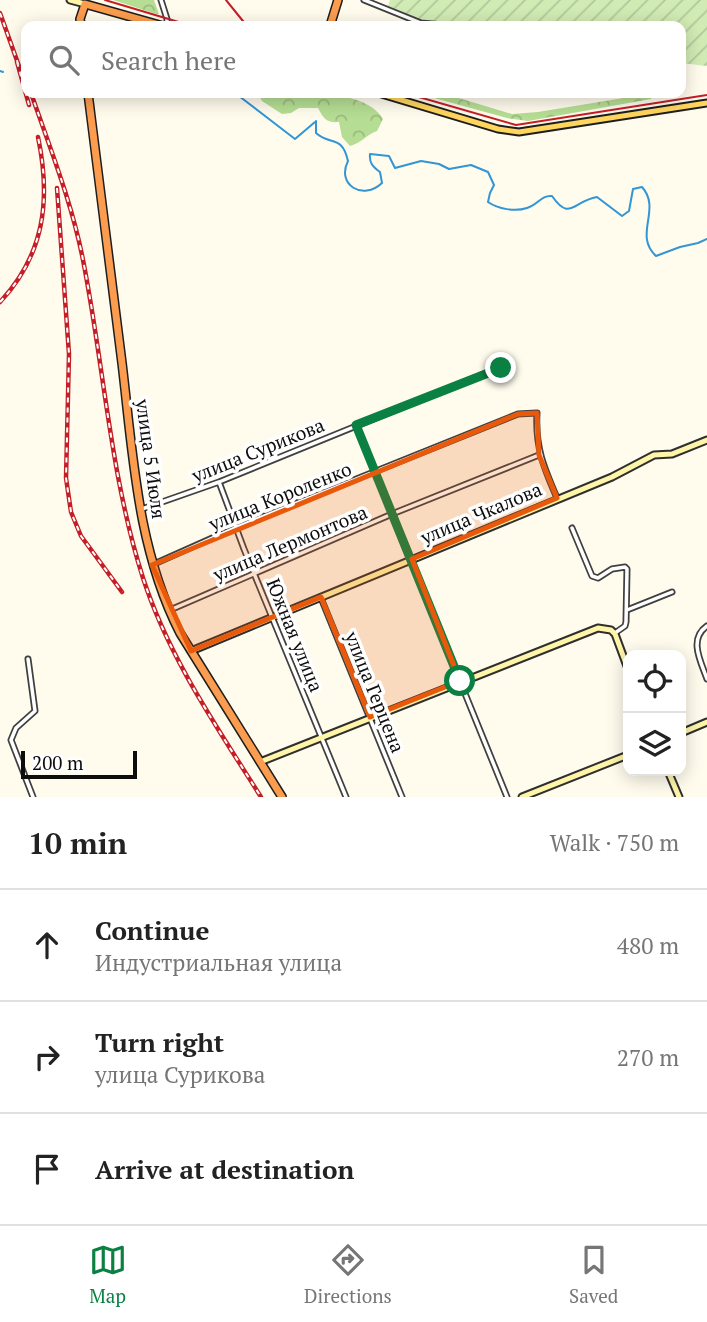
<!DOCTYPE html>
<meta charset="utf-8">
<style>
body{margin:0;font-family:"PT Serif",serif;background:#f2f2f2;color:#222}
.controls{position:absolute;right:21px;bottom:21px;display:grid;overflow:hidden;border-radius:14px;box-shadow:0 4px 18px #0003}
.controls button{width:63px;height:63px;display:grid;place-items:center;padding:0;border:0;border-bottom:2px solid #e0e0e0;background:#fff;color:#222;font:35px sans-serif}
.scale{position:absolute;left:21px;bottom:18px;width:116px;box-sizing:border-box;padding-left:7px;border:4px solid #0d0d0d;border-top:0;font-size:19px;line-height:24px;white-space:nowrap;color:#0d0d0d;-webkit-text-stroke:5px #fff;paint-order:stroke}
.stop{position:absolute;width:21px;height:21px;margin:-16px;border:5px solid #0b8043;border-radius:50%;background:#fff}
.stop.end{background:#0b8043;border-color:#fff;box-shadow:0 2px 7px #0008}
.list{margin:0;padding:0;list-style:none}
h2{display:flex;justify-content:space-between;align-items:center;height:91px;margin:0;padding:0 28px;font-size:30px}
h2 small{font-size:23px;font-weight:400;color:#767676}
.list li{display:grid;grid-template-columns:46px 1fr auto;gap:21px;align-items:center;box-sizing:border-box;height:112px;padding:0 28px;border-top:2px solid #e0e0e0}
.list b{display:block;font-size:26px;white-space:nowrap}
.list p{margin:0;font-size:23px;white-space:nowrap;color:#767676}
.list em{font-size:23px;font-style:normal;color:#767676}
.icon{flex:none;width:38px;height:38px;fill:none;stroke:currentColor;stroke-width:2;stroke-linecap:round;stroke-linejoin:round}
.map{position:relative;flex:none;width:707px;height:797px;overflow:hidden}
.search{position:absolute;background:#fff;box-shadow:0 4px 18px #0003;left:21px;right:21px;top:21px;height:77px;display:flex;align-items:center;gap:18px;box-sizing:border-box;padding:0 24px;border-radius:14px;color:#767676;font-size:26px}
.sheet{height:427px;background:#fff}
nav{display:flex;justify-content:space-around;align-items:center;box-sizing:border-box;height:98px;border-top:2px solid #e0e0e0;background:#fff;font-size:19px;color:#767676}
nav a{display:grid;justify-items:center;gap:4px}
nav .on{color:#0b8043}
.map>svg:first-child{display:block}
</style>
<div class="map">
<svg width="707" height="797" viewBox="0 0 707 797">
<defs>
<pattern id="forest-crowns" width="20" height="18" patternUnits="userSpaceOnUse" patternTransform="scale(1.75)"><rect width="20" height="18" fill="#b5dd93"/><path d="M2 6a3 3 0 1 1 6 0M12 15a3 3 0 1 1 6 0" fill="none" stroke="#9abc7e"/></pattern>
<pattern id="garden-furrows" width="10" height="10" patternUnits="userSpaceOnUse" patternTransform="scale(1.75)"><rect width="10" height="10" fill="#d1ebb4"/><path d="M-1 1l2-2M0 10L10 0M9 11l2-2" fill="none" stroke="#b2c89a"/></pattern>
</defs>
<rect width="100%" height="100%" fill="#fffbed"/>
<path fill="url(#forest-crowns)" d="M113 0H154L159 14H156Z
M258 93C290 93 365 87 383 119L377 131C367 134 362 143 350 146L342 137 339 122C326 123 324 119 318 108H299L291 113 282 114 262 101Z
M416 93H442L512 114 538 112 648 94 652 96 651 99 528 121 507 118Z"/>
<path fill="url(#garden-furrows)" d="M390 0H707V66L681 63V26H444L423 23 388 6Z"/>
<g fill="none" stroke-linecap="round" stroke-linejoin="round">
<path stroke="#3295d4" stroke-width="2" d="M0 71 3 72
M235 93 295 139 315 122
M316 121V133C330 146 342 134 348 161 336 185 363 201 382 183L380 172C373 167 369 163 370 154L389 156 395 168 421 161 439 164 449 169 471 165 488 172 494 185 490 193 488 202C498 209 515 212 527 208 538 205 541 195 552 196 570 222 573 201 597 197L622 216 629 211 633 189 642 187C662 209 633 235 656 256L680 247 698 243 707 239"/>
<defs>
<path id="street" d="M161 0 167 19V26
M364 0 421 23 453 26
M356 425 507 797
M219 482 244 549 346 797
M142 509 219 482 501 367
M572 528 592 576 598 578 612 569 625 567 627 569 626 622 625 626 615 633
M154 564 237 527 518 414 537 413C535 447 544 468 557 498
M321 598 402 797
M170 610 392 514 539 455
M627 610 672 592
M707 626C688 639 701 662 707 679
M28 659 35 711 16 728 11 740 33 797"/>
<path id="secondary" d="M70 0 85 4
M191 651 612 477 654 455 672 454 707 440
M681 733 707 722
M260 762 598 628 611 630 615 634 628 669
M668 771 679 797
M522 797 628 755"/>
<path id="primary" d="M378 93 498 129 519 132 707 103"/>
<path id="highway" d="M81 26 80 19 85 4 163 26
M330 26 338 0
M88 93C99 183 111 273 122 363 133 454 137 549 180 633L282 797"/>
</defs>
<use href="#street" stroke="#404040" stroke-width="7"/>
<use href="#secondary" stroke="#2f2f2f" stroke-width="9"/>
<use href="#primary" stroke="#1e1e1e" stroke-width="9"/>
<use href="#highway" stroke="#1e1e1e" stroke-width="10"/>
<use href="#street" stroke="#fff" stroke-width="3.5"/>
<use href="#secondary" stroke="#fff5a8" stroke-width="5"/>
<use href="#primary" stroke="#ffd65d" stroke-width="5"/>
<use href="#highway" stroke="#fc9c4e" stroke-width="7"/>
<path stroke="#c41e27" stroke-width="2" d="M105 0 192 26
M226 0 247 26
M405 93 516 125 707 95"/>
<defs>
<path id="rail" d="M0 13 20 69
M17 62 29 105
M31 93C50 148 72 203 83 260 104 366 110 475 143 578 169 658 217 727 261 797
M57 188 69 354 66 478 71 512 81 536 122 592
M0 302C45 254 51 199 38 137"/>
</defs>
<use href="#rail" stroke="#c41e27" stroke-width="4.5"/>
<use href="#rail" stroke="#fff" stroke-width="2" stroke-dasharray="5" stroke-linecap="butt"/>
</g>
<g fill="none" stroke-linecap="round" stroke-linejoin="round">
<path stroke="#0b8043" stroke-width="9" d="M460 681 356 425 501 368"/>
</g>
<path fill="#e8590c" fill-opacity="0.2" stroke="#e8590c" stroke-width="5" stroke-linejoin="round" d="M537 413 539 455 557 498 412 559 460 681 370 717 321 597 191 651 152 565 518 414Z"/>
<g text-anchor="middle" stroke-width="7" stroke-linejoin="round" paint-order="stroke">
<g font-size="19" fill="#0d0d0d" stroke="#fff">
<text transform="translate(258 450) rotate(-22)" y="7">улица Сурикова</text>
<text transform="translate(151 459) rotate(82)" y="7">улица 5 Июля</text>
<text transform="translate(280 496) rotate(-22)" y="7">улица Короленко</text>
<text transform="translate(481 513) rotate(-23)" y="7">улица Чкалова</text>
<text transform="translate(290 543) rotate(-23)" y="7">улица Лермонтова</text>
<text transform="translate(295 635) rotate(68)" y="7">Южная улица</text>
<text transform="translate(375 692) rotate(68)" y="7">улица Герцена</text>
</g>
</g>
</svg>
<div class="controls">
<button><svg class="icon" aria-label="locate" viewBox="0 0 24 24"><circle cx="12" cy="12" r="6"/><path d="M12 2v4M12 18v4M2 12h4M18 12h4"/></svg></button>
<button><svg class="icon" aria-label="layers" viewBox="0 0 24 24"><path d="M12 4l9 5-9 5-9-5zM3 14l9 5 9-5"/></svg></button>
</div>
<div class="scale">200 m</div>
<div class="stop" style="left:460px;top:681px"></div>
<div class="stop end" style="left:501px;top:368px"></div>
<div class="search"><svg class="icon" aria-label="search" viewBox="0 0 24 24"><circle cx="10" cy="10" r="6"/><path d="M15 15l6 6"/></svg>Search here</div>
</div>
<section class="sheet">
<h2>10 min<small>Walk · 750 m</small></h2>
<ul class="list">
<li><svg class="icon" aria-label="ahead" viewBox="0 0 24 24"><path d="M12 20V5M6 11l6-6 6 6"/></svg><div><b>Continue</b><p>Индустриальная улица</p></div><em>480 m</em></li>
<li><svg class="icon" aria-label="right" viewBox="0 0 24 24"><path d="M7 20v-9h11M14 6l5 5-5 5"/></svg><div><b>Turn right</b><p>улица Сурикова</p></div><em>270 m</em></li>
<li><svg class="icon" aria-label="arrive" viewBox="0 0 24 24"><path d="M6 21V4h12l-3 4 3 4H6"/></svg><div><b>Arrive at destination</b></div></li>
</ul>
</section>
<nav>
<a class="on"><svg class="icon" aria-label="map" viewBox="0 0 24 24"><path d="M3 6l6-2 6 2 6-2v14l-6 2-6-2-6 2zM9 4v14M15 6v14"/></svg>Map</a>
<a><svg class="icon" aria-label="directions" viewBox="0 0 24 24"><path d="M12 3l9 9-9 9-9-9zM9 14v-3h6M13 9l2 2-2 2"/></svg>Directions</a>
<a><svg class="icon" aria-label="saved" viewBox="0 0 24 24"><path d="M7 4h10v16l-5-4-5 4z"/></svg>Saved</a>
</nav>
